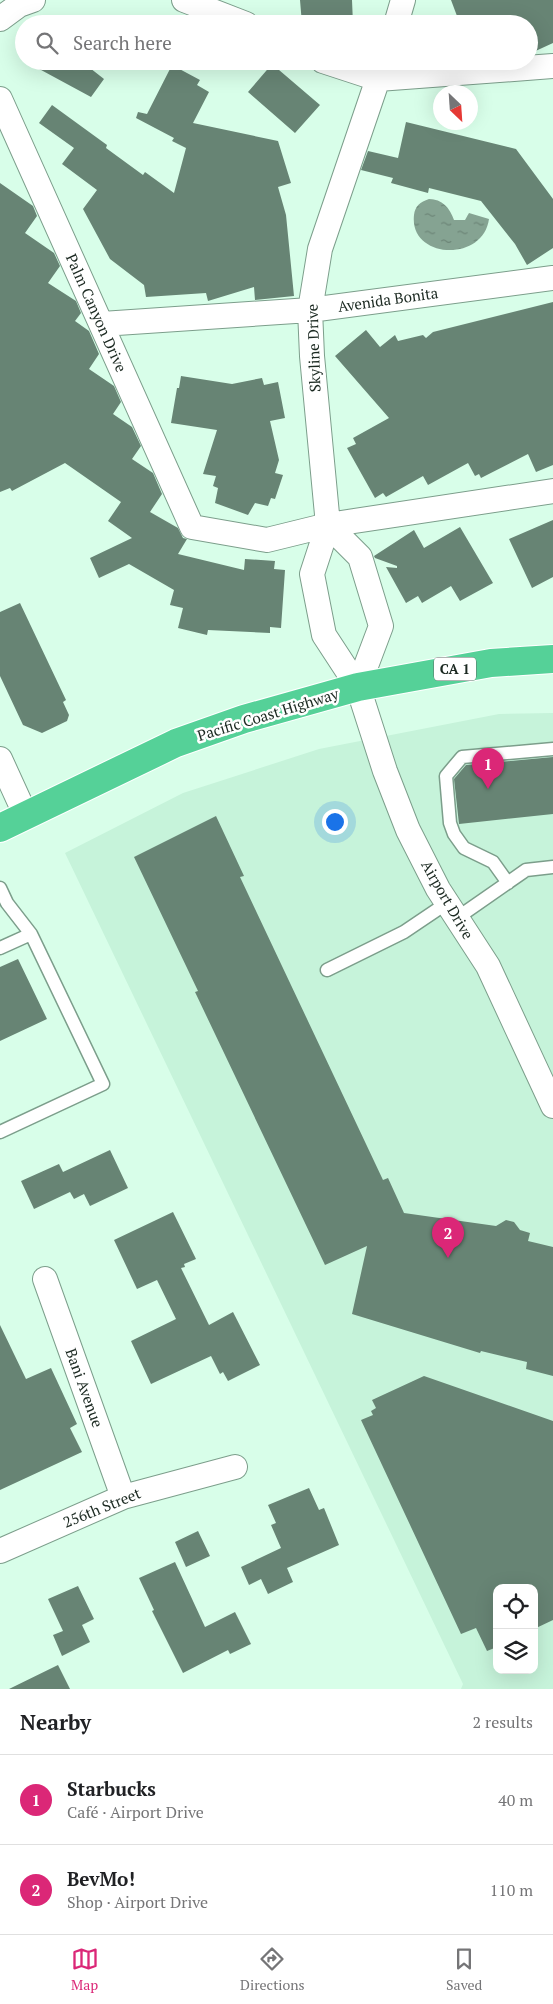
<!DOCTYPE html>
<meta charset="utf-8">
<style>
body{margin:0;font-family:"PT Serif",serif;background:#f6f6f6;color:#202124}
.controls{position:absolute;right:15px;bottom:15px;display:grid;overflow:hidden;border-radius:10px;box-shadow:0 5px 20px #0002}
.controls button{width:45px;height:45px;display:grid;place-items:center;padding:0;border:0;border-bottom:1px solid #e0e0e0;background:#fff;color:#202124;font:25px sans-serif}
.compass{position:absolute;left:433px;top:85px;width:45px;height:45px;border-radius:50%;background:#fff;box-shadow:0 5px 20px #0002;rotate:155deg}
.you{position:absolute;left:334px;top:821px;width:18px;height:18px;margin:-12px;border:4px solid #fff;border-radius:50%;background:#1a73e8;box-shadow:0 0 0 8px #1a73e833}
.badge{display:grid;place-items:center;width:32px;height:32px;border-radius:50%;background:#db2777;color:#fff;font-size:16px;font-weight:700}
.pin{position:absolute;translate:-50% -41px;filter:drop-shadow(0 1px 2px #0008)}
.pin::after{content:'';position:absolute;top:26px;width:18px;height:15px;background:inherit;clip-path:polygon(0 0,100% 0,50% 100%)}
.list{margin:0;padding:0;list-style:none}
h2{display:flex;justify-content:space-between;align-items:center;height:65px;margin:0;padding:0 20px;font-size:21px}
h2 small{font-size:16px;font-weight:400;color:#757577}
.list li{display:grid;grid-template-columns:32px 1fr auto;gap:15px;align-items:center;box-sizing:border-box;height:90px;padding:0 20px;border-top:1px solid #e0e0e0}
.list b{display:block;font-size:19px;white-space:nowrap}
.list p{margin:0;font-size:16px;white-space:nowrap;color:#757577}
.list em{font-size:16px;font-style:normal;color:#757577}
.icon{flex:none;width:28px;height:28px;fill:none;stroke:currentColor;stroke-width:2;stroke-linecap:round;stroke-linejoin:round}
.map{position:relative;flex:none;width:553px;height:1689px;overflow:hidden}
.search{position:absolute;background:#fff;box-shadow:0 5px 20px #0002;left:15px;right:15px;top:15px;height:55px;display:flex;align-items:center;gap:12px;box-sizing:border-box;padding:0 18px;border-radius:28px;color:#757577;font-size:19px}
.sheet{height:245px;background:#fff}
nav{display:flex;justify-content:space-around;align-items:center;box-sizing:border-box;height:70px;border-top:1px solid #e0e0e0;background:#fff;font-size:14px;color:#757577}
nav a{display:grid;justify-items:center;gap:2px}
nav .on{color:#db2777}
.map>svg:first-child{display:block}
</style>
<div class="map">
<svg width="553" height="1689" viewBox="0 0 553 1689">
<defs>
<pattern id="water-ripples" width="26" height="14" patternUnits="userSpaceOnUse" patternTransform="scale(1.25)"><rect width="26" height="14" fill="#85a392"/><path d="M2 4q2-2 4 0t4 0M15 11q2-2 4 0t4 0" fill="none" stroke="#6c8577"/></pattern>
</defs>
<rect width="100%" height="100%" fill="#d8fee9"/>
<path fill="#c6f3da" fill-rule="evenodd" d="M553 713V1689H461L463 1684 65 853 183 793 319 749 499 714ZM497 1588H534V1670H497Z"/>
<path fill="url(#water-ripples)" d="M429 199C442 199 450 208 454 220H465L469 213 489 219C483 263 409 259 414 215 415 206 420 202 429 199Z"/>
<path fill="#678474" d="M300 0H352L353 24H302Z
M451 0H553V43L529 54V24H460Z
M32 61H81L104 79 91 97 30 64Z
M272 64 320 105 295 133 248 92Z
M172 65 200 80 197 85 209 92 193 123 278 141 291 183 278 187 286 215 294 296 255 300 254 287 208 301 206 293 146 297 144 285 110 259 83 209 97 190 62 164 74 148 39 123 52 105 107 145 106 148 143 175 145 172 174 193 186 148 172 141 174 138 136 118 138 112 147 114Z
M406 122 516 149 553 199V248L527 265 515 244 481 201 429 188 428 193 391 183 393 178 361 170 368 151 398 158Z
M0 183 33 206 37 216 25 233 54 253 60 266 48 283 76 301 81 313 75 321 89 331 99 354 89 369 114 386 121 402 113 414 132 427 141 446 132 459 153 473 162 494 150 512 178 528 183 538 187 539 178 554 244 570 245 559 275 561 274 569 285 570 281 628 270 627V633L208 630 207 635 178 628 183 608 170 605 174 590 129 564 99 578 90 558 132 538 108 521 121 502 65 463 12 491 10 488 0 492Z
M553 302V465L536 472 528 454 481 478 479 474 475 476 468 463 428 485 423 476 386 497 383 493 375 498 347 448 356 444 353 438 389 418 335 356 366 330 380 347 395 335 398 341 423 335 426 338 433 332Z
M181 376 232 384 262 378 264 385 278 382 285 418 270 421 279 460 275 473 283 475 275 499 271 498 268 506 255 503 248 515 215 503 218 488 213 486 216 476 203 474 217 430 171 423 177 388H179Z
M553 520V577L532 588 509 539Z
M460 527 493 583 460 601 451 586 422 603 418 596 406 603 386 567 397 568V566L375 558 374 556 414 530 424 548Z
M20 603 66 700 63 702 69 715 67 721 42 733 23 725 0 676V612Z
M553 757V814L459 824 454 779 466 765Z
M216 816 244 876 240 877 383 1180 388 1178 404 1213 496 1226 506 1220 514 1222 520 1230 530 1233 528 1241 553 1247V1376L526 1369 527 1362 481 1351 480 1353 352 1314 367 1246 325 1265 195 992 198 991 134 857Z
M18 959 47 1019 0 1041V967Z
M110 1150 128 1188 90 1206 84 1194 74 1199 70 1192 34 1209 21 1181 59 1164 63 1172Z
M173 1212 196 1259 184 1264 185 1267 181 1268 209 1325 233 1312 260 1365 228 1381 223 1372 220 1374 211 1356 151 1384 131 1341 176 1319 157 1280 137 1289 114 1240Z
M0 1325 26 1379 51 1368 77 1424 70 1428 82 1452 0 1490Z
M424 1376 553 1421V1620L534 1629V1588H497V1647L487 1651 476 1628 461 1634 361 1420 373 1415 371 1411 376 1408 372 1400Z
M309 1488 319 1510 324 1508 339 1545 287 1568 293 1582 268 1594 261 1579 249 1585 241 1567 281 1548 271 1525 276 1523 268 1505Z
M198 1531 210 1556 186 1567 175 1542Z
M175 1562 205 1627 235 1612 251 1644 230 1654 228 1650 183 1673 152 1611 154 1610 139 1578Z
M78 1586 94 1619 82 1625 90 1642 62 1656 53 1635 63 1631 48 1599Z
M58 1665 70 1689H9Z"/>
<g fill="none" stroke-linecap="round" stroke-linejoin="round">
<defs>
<path id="lane" d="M508 883 493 862 464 848 454 834 450 823 446 776 462 757 553 749
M0 888 7 903 31 934 103 1084 0 1132
M457 918 526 870 553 867
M0 948 31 934
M327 970 404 932 447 903"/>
<path id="street" d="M184 0 246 24
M0 19 19 5 33 0
M396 24 403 0
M323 61 378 79 553 66
M384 61 320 249 310 310 312 356 328 525 312 574 324 635 358 687 385 771 408 830 438 889 488 966 553 1106
M0 99 192 527 267 540 328 525 553 491
M102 324 310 310 553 278
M328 525 360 557 381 626 358 687
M0 759 26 816
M45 1279 123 1497
M0 1551 123 1497 235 1467"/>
<path id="highway" d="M0 828 176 743 244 719 358 687 491 663 553 659"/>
</defs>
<use href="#lane" stroke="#7c9e8b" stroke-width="15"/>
<use href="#street" stroke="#7c9e8b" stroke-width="26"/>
<use href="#highway" stroke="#fff" stroke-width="30"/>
<use href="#lane" stroke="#fff" stroke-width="12"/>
<use href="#street" stroke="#fff" stroke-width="24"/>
<use href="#highway" stroke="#55d198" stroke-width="28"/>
</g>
<g text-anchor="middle" stroke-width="5" stroke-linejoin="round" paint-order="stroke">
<rect fill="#fff" stroke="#5f6964" stroke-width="1" x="434" y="657.5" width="42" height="23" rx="4"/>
<g font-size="14" font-weight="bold" fill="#1b2921">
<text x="455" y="674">CA 1</text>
</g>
<g font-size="15" fill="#1b2921" stroke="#fff">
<text transform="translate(388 300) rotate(-8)" y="5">Avenida Bonita</text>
<text transform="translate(96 313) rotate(66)" y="5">Palm Canyon Drive</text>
<text transform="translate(314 348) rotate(-92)" y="5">Skyline Drive</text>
<text transform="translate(268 715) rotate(-17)" y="5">Pacific Coast Highway</text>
<text transform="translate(447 900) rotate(60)" y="5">Airport Drive</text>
<text transform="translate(84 1388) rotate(70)" y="5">Bani Avenue</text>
<text transform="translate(102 1508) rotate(-22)" y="5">256th Street</text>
</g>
</g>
</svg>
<div class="controls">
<button><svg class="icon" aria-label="locate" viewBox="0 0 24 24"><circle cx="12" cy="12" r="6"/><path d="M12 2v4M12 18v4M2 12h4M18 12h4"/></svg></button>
<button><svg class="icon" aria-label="layers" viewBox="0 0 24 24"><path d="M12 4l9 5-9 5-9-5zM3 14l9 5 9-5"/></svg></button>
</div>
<svg class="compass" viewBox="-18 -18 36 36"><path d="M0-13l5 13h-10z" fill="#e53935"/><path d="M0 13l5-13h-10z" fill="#757577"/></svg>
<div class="you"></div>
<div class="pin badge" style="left:488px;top:789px">1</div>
<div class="pin badge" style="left:448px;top:1258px">2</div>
<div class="search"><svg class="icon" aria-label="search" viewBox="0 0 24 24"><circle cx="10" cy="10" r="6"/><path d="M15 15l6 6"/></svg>Search here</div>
</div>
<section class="sheet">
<h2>Nearby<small>2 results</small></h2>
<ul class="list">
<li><span class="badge">1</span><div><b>Starbucks</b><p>Café · Airport Drive</p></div><em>40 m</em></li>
<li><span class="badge">2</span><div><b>BevMo!</b><p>Shop · Airport Drive</p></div><em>110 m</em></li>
</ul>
</section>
<nav>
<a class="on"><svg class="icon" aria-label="map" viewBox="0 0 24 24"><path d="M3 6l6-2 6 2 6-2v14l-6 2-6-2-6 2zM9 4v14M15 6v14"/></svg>Map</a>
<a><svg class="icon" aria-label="directions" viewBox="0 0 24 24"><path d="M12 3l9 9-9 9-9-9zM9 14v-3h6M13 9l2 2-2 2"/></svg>Directions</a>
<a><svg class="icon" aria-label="saved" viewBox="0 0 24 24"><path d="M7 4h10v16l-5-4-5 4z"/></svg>Saved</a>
</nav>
